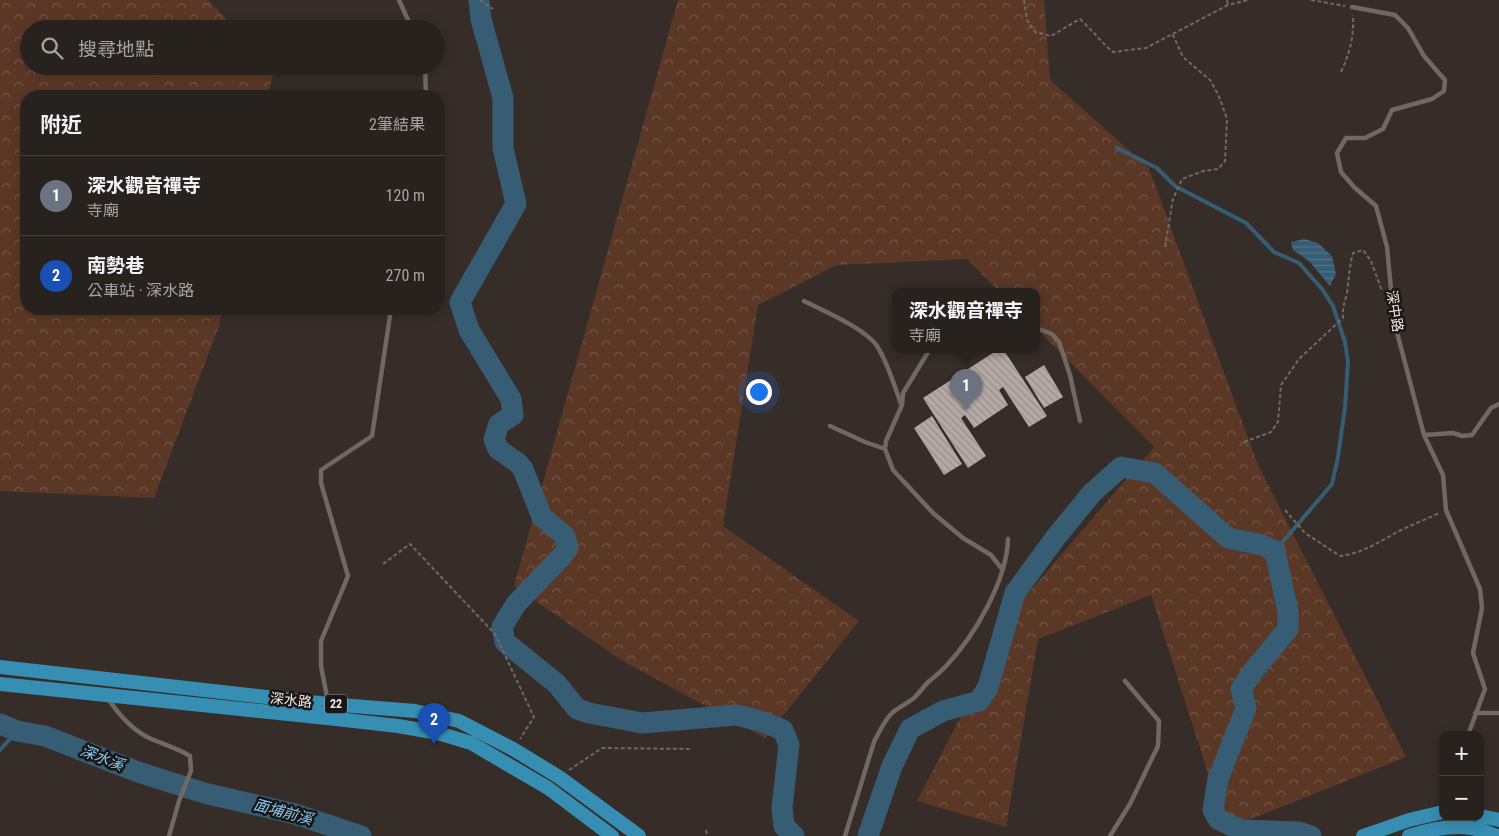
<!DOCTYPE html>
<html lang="zh-TW">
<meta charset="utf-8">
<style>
body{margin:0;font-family:"Roboto Condensed","Noto Sans TC",sans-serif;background:#342f2c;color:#f1f3f6}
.controls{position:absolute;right:15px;bottom:15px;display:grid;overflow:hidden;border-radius:10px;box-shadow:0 2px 12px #0003}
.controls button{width:45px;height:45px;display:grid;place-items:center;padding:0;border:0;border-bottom:1px solid #443f3d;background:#28221f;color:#f1f3f6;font:25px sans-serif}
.you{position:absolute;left:758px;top:391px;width:18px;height:18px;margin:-12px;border:4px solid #fff;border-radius:50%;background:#1a73e8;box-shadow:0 0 0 8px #1a73e833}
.badge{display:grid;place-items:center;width:32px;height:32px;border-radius:50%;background:#bca0f2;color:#fff;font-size:16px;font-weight:700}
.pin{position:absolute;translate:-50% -41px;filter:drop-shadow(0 1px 2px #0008)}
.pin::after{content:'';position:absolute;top:26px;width:18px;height:15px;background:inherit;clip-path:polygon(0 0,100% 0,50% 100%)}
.popup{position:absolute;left:892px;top:288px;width:148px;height:65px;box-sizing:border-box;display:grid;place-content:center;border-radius:10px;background:#28221f;filter:drop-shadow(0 1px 4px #0005);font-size:16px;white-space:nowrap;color:#a5a4a4}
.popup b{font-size:19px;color:#f1f3f6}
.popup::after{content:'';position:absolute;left:50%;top:100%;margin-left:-10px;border:10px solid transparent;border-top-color:#28221f}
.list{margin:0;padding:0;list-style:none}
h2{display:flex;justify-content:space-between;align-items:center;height:65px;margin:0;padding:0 20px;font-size:21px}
h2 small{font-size:16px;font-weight:400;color:#a5a4a4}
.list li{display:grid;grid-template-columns:32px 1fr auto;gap:15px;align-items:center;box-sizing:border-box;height:80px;padding:0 20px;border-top:1px solid #443f3d}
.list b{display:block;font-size:19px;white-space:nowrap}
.list p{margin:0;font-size:16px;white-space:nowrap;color:#a5a4a4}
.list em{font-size:16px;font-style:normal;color:#a5a4a4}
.icon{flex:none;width:28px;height:28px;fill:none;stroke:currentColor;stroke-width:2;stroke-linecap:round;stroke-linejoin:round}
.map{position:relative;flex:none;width:1499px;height:836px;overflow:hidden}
.search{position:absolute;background:#28221f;box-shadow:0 2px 12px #0003;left:20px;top:20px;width:425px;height:55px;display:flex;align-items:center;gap:12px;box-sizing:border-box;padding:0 18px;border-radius:28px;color:#a5a4a4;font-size:19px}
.panel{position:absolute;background:#28221f;box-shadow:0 2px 12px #0003;left:20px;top:90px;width:425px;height:225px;border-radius:20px}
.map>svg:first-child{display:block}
</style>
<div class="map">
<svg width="1499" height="836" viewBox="0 0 1499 836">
<defs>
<pattern id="forest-crowns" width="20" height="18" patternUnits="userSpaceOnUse" patternTransform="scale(1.25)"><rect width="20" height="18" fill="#5b3826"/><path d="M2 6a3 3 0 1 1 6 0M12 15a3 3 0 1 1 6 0" fill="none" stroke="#735546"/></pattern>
<pattern id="water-rules" width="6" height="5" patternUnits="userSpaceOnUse" patternTransform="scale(1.25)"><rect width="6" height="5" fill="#365d73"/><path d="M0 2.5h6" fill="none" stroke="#537487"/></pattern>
<pattern id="building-back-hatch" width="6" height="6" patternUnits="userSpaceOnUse" patternTransform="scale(1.25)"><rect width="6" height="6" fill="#b4a9a4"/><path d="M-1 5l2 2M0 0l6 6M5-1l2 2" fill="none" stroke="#99908c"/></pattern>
</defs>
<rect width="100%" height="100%" fill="#362d29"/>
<path fill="url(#forest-crowns)" d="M0 0H208L236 29H29V66H271L274 69 268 96H26V309H222L219 326 154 498 0 491Z
M678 0H1044L1050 80 1149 168 1258 465 1406 757 1226 829 1151 595 1038 639 1006 827 917 801 1019 604 1154 447 1036 328V291H999L967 259 837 265 758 305 723 526 859 621 765 738 621 660 514 586Z"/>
<path fill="url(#water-rules)" d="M1304 239 1318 243 1332 256 1336 274 1330 286 1309 261 1293 250 1291 242Z"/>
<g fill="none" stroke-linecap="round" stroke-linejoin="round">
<path stroke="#365d73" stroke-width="4" d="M1117 148 1157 168 1175 186 1246 223 1274 252 1299 263 1322 289 1333 306 1345 342 1348 362 1345 407 1338 457 1332 484 1275 551
M0 750 17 731"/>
<path stroke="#365d73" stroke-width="21" d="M479 0 481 19 503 98V148L516 204 460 302 469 330 511 399 513 415 499 424 494 439 498 449 518 463 523 469 542 517 565 536 568 548 562 556 516 604 502 627 505 642 557 684 577 709 589 713 642 723 737 715 760 721 783 730 789 745 782 808 784 826 794 836
M0 724 17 731 45 736 138 772 204 793 295 814 361 836
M868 836 892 766 910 729 943 711 979 701 988 687 1015 593 1056 537 1092 493 1121 467 1155 473 1228 538 1262 545 1275 551 1288 612V629L1254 670 1241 689 1246 708 1218 779 1213 810 1218 819 1240 830 1299 832 1311 836"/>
</g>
<path fill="url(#building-back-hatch)" d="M999 349H1003L1047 416 1029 427 1003 387 999 390 1008 405 974 428 965 415 961 418 986 456 968 468 923 398Z
M1044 365 1063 397 1044 408 1025 377Z
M932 416 962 464 944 475 914 428Z"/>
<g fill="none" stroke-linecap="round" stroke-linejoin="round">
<path stroke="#716965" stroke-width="2" stroke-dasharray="4 2.5" stroke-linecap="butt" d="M480 0 493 9
M1024 0 1027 20 1035 32 1051 36 1080 19C1092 30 1101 42 1113 52L1146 48 1228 5 1248 0
M1227 0 1228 5
M1311 0 1345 6
M1341 72C1350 52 1354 37 1353 15
M1165 247 1173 199 1182 179 1203 171 1218 169 1225 161 1227 119 1220 99 1211 81 1183 57 1172 33
M1244 442 1271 432 1278 422 1281 385 1299 359 1343 318C1342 308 1345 302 1347 293 1349 279 1349 268 1353 253L1363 250 1371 261 1382 291
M1285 510 1305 533 1340 556C1361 553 1372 546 1390 536 1405 527 1423 521 1439 513
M383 564 410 544 495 634 534 717 520 739
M569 770 602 748 692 749
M706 830 707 836"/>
<path stroke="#726863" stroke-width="4.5" d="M399 0 412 29
M1352 7 1395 15 1408 28 1424 56 1445 80 1444 91 1432 99 1392 110 1383 129 1365 138H1346L1337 153 1341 172 1354 187 1376 206 1387 247 1394 321 1424 435 1443 475 1446 510 1480 589 1482 608 1473 653 1485 689 1468 735
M425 66 426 96
M804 301C824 311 866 329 877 346 888 363 894 385 901 404
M1036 328 1052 334 1059 342 1070 375 1080 421
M930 349 903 393 902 405 886 441 885 449 893 470 933 513 963 538 991 555 1002 569
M830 426 865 442 885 449
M1424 435 1453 433 1462 436 1472 435 1491 408 1499 404
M108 698C117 713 132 729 147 737 162 744 177 748 190 756L191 771 179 801 169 836
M328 702 321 666V641L348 576 321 483V470L372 436 391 309
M1475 713H1499
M1452 817 1453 826
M845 836 874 742C879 732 884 721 892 713 899 707 908 703 914 698 919 693 923 688 927 683 934 677 941 672 947 665 975 635 1007 580 1008 539
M1110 836 1130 804 1158 746 1159 721 1125 681"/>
<path stroke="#368eb2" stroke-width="14" d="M0 667 328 704 415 711 459 721 513 749 559 777 639 836
M0 684 327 718 398 726 438 733 471 743 548 788 612 836
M1480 816 1499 820
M1363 836 1409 820 1443 812
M1409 836C1428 830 1451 825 1471 828 1480 829 1489 833 1497 836"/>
</g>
<g text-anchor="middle" stroke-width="5" stroke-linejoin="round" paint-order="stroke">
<rect fill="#1a1615" stroke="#b0aaa8" stroke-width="1" x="325" y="694.5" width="22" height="19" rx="4"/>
<g font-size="12" font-weight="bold" fill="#f0eae7">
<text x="336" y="708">22</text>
</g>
<g font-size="14" fill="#f0eae7" stroke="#1a1615">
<text transform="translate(1395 311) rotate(81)" y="5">深中路</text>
<text transform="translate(291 700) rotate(6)" y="5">深水路</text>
</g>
<g font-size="15" font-style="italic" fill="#8acdf4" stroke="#1a1615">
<text transform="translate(102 758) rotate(21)" y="5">深水溪</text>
<text transform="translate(283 812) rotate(15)" y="5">面埔前溪</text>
</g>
</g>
</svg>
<div class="controls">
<button>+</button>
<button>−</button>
</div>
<div class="you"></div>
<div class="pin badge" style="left:966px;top:410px;background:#6b7280">1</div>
<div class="popup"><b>深水觀音禪寺</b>寺廟</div>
<div class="pin badge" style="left:434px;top:744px;background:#1a4fb4">2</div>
<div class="search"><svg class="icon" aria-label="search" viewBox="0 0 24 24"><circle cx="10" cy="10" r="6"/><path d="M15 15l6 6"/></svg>搜尋地點</div>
<section class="panel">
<h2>附近<small>2筆結果</small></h2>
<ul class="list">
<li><span class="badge" style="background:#6b7280">1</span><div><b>深水觀音禪寺</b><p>寺廟</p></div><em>120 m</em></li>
<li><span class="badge" style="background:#1a4fb4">2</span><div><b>南勢巷</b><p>公車站 · 深水路</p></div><em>270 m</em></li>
</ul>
</section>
</div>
